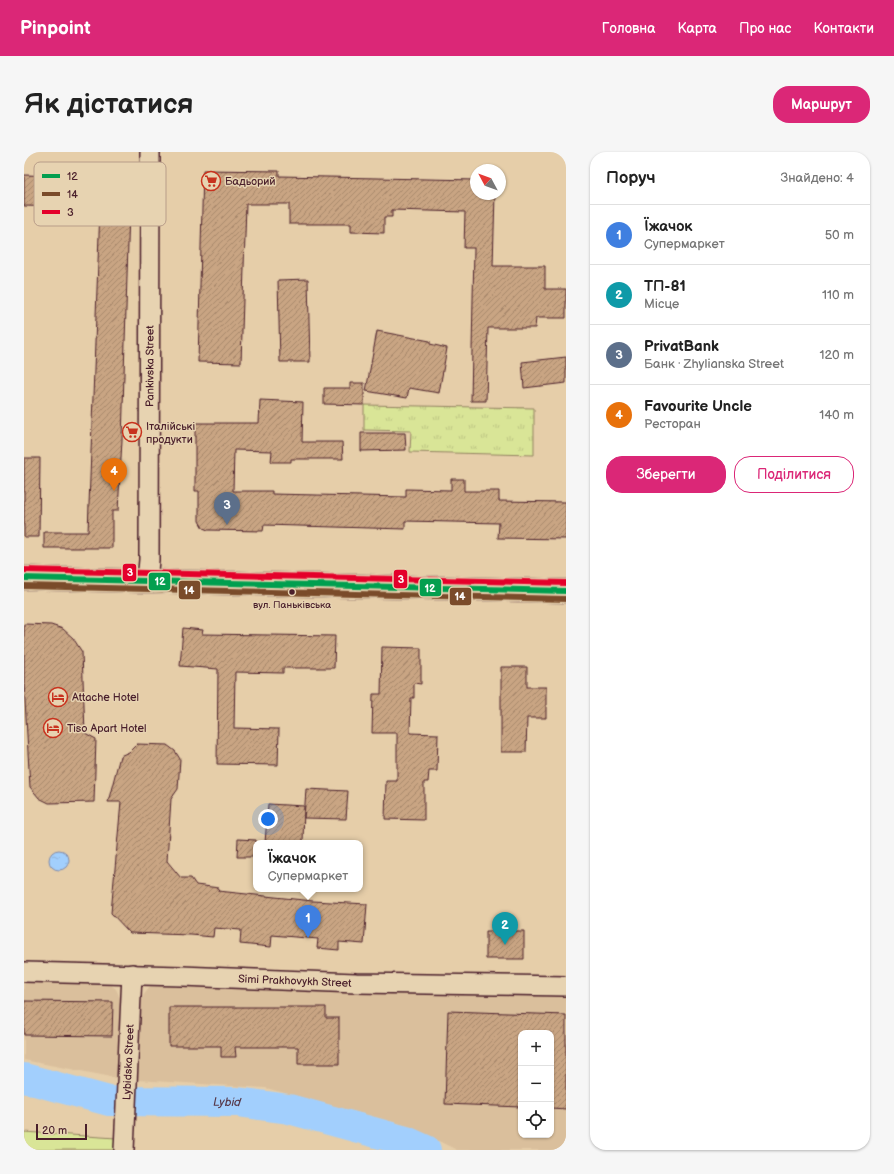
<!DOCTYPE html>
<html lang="uk">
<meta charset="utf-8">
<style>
body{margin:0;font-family:"Balsamiq Sans",sans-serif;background:#f6f6f6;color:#222}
.controls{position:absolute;right:12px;bottom:12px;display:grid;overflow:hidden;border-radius:8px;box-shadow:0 1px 3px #0004}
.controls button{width:36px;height:36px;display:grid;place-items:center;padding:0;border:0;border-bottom:1px solid #e0e0e0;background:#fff;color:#222;font:20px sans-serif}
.compass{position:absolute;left:446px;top:12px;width:36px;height:36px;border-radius:50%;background:#fff;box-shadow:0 1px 3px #0004;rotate:311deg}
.scale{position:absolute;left:12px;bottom:10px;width:51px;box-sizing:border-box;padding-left:4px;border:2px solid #4a1f2b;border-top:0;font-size:11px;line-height:14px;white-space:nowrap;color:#4a1f2b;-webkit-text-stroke:3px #e7d3b1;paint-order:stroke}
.you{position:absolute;left:244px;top:667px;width:14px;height:14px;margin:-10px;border:3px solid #fff;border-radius:50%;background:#1a73e8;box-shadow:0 0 0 6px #1a73e833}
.badge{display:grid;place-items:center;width:26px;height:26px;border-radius:50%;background:#db2777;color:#fff;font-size:13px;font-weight:700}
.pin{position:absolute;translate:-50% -33px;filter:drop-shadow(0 1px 2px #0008)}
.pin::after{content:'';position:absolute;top:21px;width:14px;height:12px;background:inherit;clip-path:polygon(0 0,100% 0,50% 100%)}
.popup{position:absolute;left:229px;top:688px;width:110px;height:52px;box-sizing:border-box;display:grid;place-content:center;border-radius:8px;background:#fff;filter:drop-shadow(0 1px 3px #0005);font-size:13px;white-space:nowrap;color:#767676}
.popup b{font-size:15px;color:#222}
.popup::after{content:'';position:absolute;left:50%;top:100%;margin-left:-8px;border:8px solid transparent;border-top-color:#fff}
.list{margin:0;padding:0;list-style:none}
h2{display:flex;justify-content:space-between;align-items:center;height:52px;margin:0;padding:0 16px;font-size:17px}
h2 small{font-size:13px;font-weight:400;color:#767676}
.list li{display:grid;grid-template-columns:26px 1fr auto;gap:12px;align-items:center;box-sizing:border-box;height:60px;padding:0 16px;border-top:1px solid #e0e0e0}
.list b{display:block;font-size:15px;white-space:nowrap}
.list p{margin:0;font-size:13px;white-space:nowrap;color:#767676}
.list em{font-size:13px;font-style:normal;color:#767676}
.actions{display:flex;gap:8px;padding:12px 16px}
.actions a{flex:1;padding:9px 0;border:1px solid #db2777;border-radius:16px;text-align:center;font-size:14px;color:#db2777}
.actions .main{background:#db2777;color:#fff}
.icon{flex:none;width:22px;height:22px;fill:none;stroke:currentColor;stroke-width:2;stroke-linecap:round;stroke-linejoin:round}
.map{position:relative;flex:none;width:542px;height:998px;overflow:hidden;border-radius:16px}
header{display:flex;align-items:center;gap:24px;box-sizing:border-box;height:56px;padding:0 20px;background:#db2777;color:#fff}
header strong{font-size:19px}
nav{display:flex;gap:22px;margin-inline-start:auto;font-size:14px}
.intro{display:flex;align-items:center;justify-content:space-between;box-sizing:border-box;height:96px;padding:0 24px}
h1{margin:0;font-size:28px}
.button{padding:10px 18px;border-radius:16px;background:#db2777;color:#fff;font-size:14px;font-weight:700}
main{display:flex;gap:24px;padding:0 24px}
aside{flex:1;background:#fff;border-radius:16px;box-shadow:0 1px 3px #0004}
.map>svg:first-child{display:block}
</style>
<header>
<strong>Pinpoint</strong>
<nav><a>Головна</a><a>Карта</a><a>Про нас</a><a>Контакти</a></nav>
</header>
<div class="intro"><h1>Як дістатися</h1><a class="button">Маршрут</a></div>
<main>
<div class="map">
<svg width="542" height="998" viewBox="0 0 542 998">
<defs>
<pattern id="grass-tufts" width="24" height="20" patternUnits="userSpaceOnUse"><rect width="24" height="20" fill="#d9e597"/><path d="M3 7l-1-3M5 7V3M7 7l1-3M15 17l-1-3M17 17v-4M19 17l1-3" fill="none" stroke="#bcc482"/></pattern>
<pattern id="water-ripples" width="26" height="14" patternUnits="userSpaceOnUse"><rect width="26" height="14" fill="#a2cffd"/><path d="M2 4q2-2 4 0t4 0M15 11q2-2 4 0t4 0" fill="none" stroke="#8db1d9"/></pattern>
<pattern id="building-hatch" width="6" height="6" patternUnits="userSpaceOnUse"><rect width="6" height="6" fill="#c9a583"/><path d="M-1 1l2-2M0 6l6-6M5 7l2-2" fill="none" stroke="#a5866b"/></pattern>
</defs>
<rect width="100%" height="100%" fill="#e6cea9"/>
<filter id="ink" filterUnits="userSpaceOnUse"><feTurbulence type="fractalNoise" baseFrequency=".025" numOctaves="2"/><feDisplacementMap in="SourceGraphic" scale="8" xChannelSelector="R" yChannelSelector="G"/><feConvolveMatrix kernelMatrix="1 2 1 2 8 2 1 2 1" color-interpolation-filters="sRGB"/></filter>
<g filter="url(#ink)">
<path fill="#dabf9c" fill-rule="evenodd" d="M0 828 84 831 92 837 96 846 99 887 98 927 0 908Z
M135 831 542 840V998H433L384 974 242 936 113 928 116 852 119 843 126 834ZM497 881H527V983H497Z"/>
<path fill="url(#grass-tufts)" stroke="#928261" d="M340 253 510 256V303L386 300 387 279 340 278Z"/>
<path fill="#d9e597" stroke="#928261" d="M0 980 92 986 91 998H0Z"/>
<path fill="url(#water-ripples)" stroke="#7f89a9" d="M25 708a10 10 0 1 1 20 0a10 10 0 1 1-20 0Z"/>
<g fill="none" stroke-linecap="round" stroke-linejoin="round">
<path stroke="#a2cffd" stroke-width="30" id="s1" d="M0 926 85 949 213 950 265 957 382 989 402 998"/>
</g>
<path fill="url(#building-hatch)" stroke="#4a1f2b" d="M179 18 255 19V24L452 28V42H471L469 114H521V137H542V166H512L511 176H464L462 249H447L450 96H440L441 60 368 58V65H360V81L327 80V72H265V52H222L217 211 174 210Z
M0 23 106 26 98 288 94 359H88V396H20V380H64L76 56 0 54Z
M284 127 286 210H256L254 128Z
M353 179 406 189V192L423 196 415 241 385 236 383 246 342 239Z
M542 205V231L500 236 498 210Z
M326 231H340V253L300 252V236H326Z
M236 248 279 250 278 290H318L319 307H267V310H247L248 299 210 298 209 339H248V342L382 345V337L427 338V327H440V339H475V349L542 350V387L474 386 475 371 381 369V377L240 373 239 379 184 378 179 376 175 369V339H171V271H235Z
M337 281H381L382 298 337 299Z
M0 306H16L15 385H0Z
M0 472 27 473 39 477 49 486 58 500 61 581 72 587 70 650 25 651 15 646 6 635 0 531Z
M159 476 179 478 178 482 311 484 310 516H259V521L211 520 210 576 255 577 254 613 193 612 194 517 156 514Z
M358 495 397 496V532L390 531V546H387L386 581 414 582 413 619H405L404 630H400V668L361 667 362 629H373V581H348L349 542H357Z
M477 515H503V535H522V566H503L502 600H477Z
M113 592 143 593 151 599 156 607 154 637 147 647 143 709 157 726H167L172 733 195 736 194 739 289 749 343 752 340 792 315 790V798L293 796 294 787 248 783 247 795 216 792 217 778 190 776 189 785 167 783 106 781 87 761 97 650H84L96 604 105 600Z
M282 637 324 639 322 667 280 666Z
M244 652 280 654 279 691H241Z
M214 687 232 688V705H213Z
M462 779H500V807H462Z
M0 849 89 850 88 884 0 883Z
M145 855H302V866H315V912H274V895H211L212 905H197V894H145Z
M424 859 542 863V957L527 956V881H497V955L421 952Z"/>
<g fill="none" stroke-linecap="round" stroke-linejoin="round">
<defs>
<g id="minor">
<path id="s2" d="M123 429 125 408 126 0"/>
<path id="s3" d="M0 820 158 824 332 831 542 834"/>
<path id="s4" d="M100 998 108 822"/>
</g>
<path id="primary" d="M0 426 542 439"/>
</defs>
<use href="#minor" stroke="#4a1f2b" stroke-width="22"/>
<use href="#primary" stroke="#4a1f2b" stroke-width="25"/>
<use href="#minor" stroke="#e7d3b1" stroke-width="19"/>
<use href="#primary" stroke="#fede96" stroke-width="22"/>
<defs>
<path id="bus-1" d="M0 426 542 439"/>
<path id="bus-2" d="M0 434 542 447"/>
<path id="bus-3" d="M0 418 542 431"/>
</defs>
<use href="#bus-1" stroke="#e7d3b1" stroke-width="9"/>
<use href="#bus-2" stroke="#e7d3b1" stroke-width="9"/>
<use href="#bus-3" stroke="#e7d3b1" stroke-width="9"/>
<use href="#bus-1" stroke="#049f4f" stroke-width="6"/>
<use href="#bus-2" stroke="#7a4b2a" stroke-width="6"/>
<use href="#bus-3" stroke="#e4002b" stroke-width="6"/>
</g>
</g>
<defs>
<symbol id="supermarket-ring" viewBox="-11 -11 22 22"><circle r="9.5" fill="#e7d3b1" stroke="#c8321e" stroke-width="1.5"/><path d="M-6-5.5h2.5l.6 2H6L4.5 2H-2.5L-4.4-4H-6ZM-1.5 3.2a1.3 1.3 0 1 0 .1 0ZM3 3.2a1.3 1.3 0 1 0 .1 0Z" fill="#c8321e"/></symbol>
<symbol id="hotel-ring" viewBox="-11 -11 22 22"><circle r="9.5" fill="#e7d3b1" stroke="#c8321e" stroke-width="1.5"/><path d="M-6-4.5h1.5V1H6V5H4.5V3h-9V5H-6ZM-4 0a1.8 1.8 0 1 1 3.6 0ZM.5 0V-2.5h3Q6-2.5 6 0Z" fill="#c8321e"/></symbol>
</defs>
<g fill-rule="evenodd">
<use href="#supermarket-ring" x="176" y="18" width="22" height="22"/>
<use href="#supermarket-ring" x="97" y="269" width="22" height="22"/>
<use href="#hotel-ring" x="23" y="534" width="22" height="22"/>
<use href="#hotel-ring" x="18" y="565" width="22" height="22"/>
</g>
<circle fill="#4a1f2b" stroke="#e7d3b1" stroke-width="1.5" cx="268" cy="440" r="3.5"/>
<g text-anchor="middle" stroke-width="3" stroke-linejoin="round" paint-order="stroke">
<g font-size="10" fill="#4a1f2b" stroke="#e7d3b1">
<text x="268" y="456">вул. Паньківська</text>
</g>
<g font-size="11" fill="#4a1f2b" stroke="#e7d3b1" text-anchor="start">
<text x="201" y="33">Бадьорий</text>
<text x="122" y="278">Італійські<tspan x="122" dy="13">продукти</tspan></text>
<text x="48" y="549">Attache Hotel</text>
<text x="43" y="580">Tiso Apart Hotel</text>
</g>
<g font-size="11" fill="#4a1f2b" stroke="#e7d3b1">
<text dy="4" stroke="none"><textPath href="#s2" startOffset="215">Pankivska Street</textPath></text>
<text dy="4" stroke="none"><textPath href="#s3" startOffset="271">Simi Prakhovykh Street</textPath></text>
<text dy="4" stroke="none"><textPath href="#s4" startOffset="88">Lybidska Street</textPath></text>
</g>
<g font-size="12" font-style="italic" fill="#57394a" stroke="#e7d3b1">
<text dy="4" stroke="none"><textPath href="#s1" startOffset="206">Lybid</textPath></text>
</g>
</g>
<rect x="10" y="10" width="132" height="64" rx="6" fill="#e7d3b1" stroke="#b89d89" stroke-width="1"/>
<rect x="18" y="22" width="18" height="4" fill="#049f4f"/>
<rect x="18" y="40" width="18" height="4" fill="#7a4b2a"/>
<rect x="18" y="58" width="18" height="4" fill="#e4002b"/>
<g font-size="11" fill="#4a1f2b">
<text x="43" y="28">12</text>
<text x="43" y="46">14</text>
<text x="43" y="64">3</text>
</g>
<g stroke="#e7d3b1" stroke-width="1.5">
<rect x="98" y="411" width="15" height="19" rx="4" fill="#e4002b"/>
<rect x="369" y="417" width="15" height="20" rx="4" fill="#e4002b"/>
<rect x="124" y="420" width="23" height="19" rx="4" fill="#049f4f"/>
<rect x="395" y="426" width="23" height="19" rx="4" fill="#049f4f"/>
<rect x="154" y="428" width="23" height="20" rx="4" fill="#7a4b2a"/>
<rect x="425" y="435" width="23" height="19" rx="4" fill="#7a4b2a"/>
</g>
<g font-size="11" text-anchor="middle" font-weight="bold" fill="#fff">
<text x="106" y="424">3</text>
<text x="377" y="431">3</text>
<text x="136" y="433">12</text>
<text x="406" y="440">12</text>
<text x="165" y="442">14</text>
<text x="436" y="448">14</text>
</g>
</svg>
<div class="controls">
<button>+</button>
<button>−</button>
<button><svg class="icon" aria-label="locate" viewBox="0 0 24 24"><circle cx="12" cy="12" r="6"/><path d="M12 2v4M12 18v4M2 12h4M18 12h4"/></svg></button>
</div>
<svg class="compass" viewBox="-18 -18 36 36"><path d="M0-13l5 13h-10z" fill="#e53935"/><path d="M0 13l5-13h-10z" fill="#767676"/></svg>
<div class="scale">20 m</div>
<div class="you"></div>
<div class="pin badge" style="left:284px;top:786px;background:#3f7fe0">1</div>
<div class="popup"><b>Їжачок</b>Супермаркет</div>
<div class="pin badge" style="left:481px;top:793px;background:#0f9aa8">2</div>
<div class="pin badge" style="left:203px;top:373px;background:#5c6f8a">3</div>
<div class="pin badge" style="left:90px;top:339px;background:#e8710a">4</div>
</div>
<aside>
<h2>Поруч<small>Знайдено: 4</small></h2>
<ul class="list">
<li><span class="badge" style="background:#3f7fe0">1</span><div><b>Їжачок</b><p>Супермаркет</p></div><em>50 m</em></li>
<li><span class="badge" style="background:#0f9aa8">2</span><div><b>ТП-81</b><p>Місце</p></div><em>110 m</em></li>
<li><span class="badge" style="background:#5c6f8a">3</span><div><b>PrivatBank</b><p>Банк · Zhylianska Street</p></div><em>120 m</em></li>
<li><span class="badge" style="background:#e8710a">4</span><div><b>Favourite Uncle</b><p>Ресторан</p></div><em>140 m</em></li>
</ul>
<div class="actions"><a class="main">Зберегти</a><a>Поділитися</a></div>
</aside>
</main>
